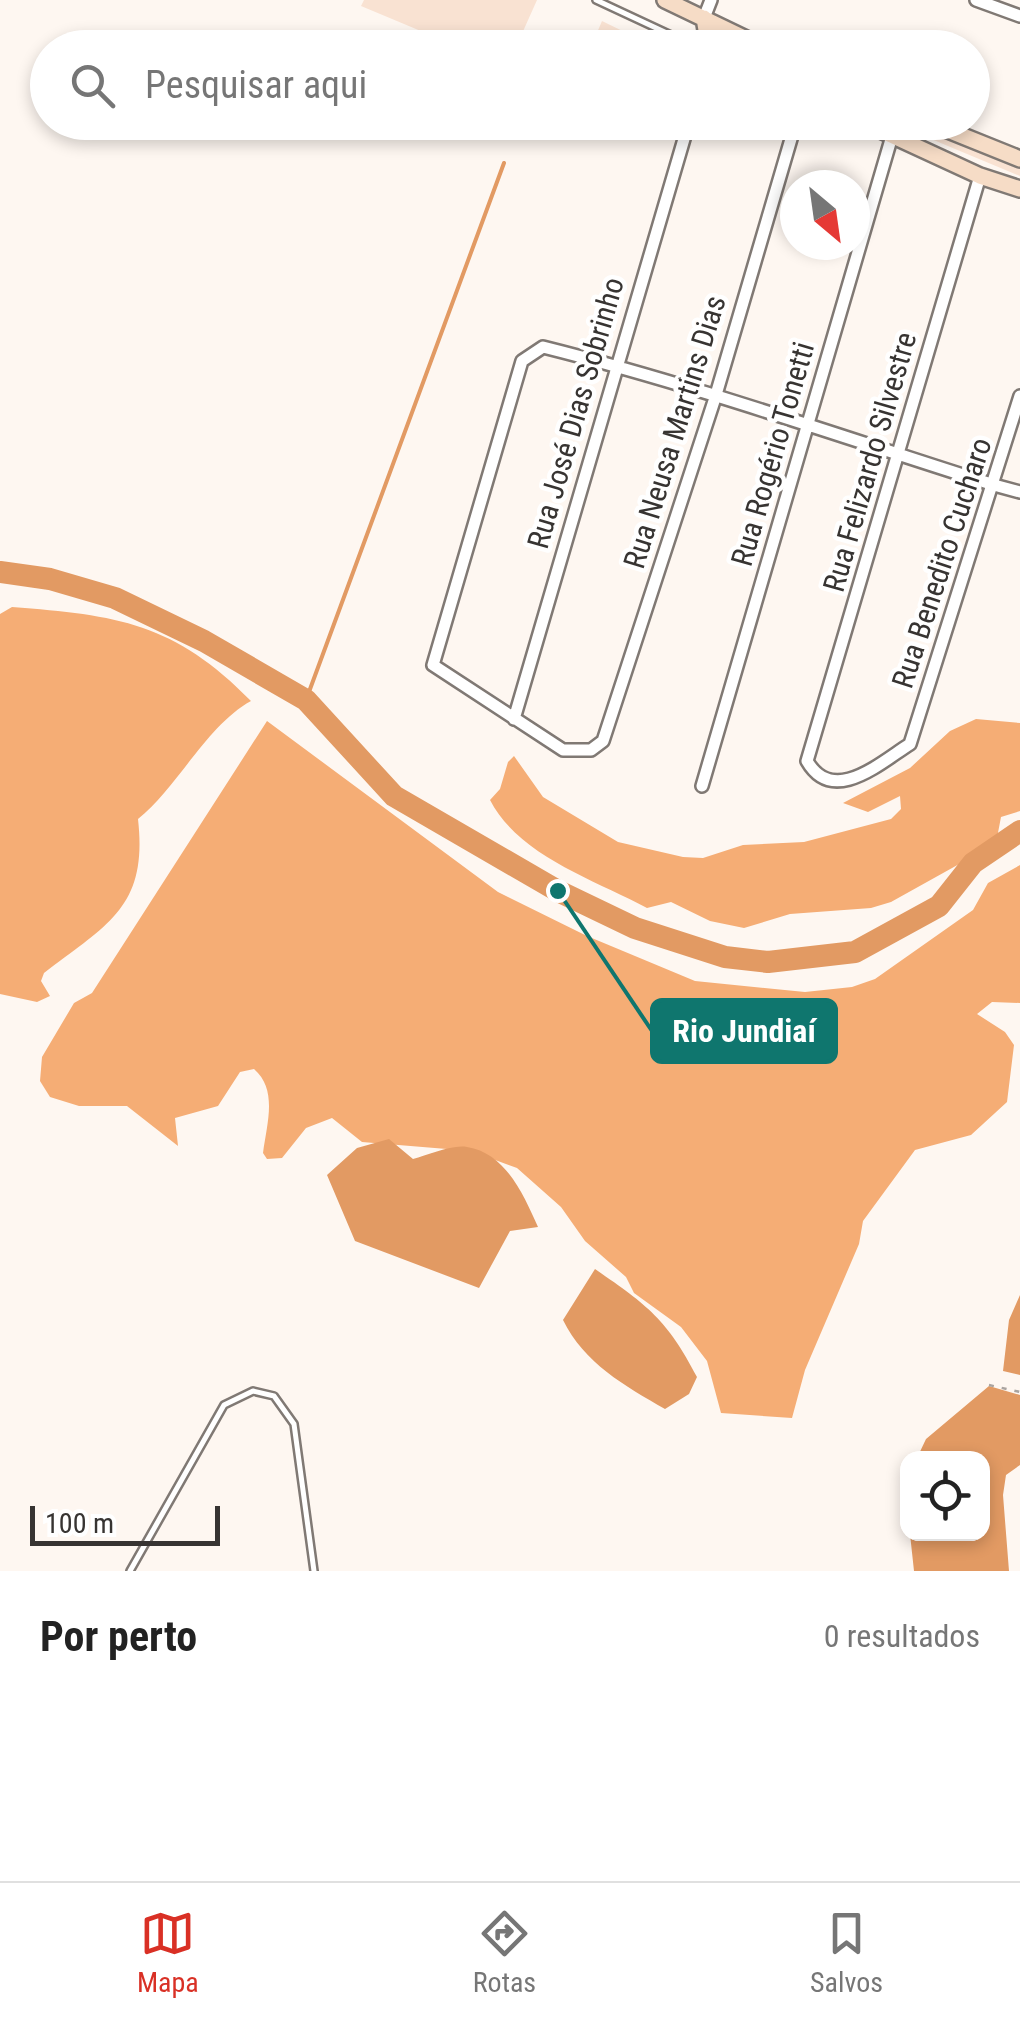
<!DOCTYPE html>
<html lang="pt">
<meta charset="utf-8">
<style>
body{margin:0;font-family:"Roboto Condensed",sans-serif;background:#f2f2f2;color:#222}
.controls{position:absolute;right:30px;bottom:30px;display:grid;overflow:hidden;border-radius:20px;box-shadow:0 5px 15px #0003}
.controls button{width:90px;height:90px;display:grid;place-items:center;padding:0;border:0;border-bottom:2px solid #e0e0e0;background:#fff;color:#222;font:50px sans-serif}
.compass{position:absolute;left:780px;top:170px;width:90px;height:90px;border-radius:50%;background:#fff;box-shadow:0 5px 15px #0003;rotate:151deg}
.scale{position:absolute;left:30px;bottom:25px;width:190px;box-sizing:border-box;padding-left:10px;border:5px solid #373432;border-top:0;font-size:28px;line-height:35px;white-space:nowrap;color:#373432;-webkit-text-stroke:8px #fff;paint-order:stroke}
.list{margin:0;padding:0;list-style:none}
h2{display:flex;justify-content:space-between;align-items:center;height:130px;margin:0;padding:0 40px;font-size:42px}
h2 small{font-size:32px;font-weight:400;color:#767676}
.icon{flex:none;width:55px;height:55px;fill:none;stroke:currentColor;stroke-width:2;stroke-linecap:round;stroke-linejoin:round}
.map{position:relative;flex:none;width:1020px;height:1571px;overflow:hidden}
.search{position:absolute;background:#fff;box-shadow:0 5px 15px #0003;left:30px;right:30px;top:30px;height:110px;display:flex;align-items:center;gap:25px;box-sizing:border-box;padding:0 35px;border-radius:55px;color:#767676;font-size:38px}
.sheet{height:310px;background:#fff}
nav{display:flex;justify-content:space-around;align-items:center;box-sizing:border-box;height:140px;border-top:2px solid #e0e0e0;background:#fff;font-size:28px;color:#767676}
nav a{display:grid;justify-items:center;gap:5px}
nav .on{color:#d93025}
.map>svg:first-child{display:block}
</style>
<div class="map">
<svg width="1020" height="1571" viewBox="0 0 1020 1571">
<rect width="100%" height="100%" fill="#fef7f1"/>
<path fill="#f9e2d2" d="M364 0H537L516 47H459L361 6Z
M602 21 643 41 639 47H604L593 42Z
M920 125 1020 165V176L912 131Z"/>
<path fill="#f5ad75" d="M12 607C117 615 175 623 251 701 207 725 177 788 138 819 148 907 108 924 44 973L41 981 50 996 37 1002 0 994V614Z
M976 719 1020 723V811L1001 817 997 838 988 848 891 902 871 908 790 914 744 928 710 921 671 902 647 908C593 879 519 856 490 800L500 789 508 762 514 756 543 797 618 842 683 857 703 858 743 845 804 842 891 819 901 809 900 796 868 812 843 803 910 768 950 731Z
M267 721 498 892 587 936 695 981 805 992 852 987 875 979 973 910 988 883 1020 865V1003L992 1002 977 1014 1005 1032 1014 1045 1007 1102 971 1135 915 1150 863 1221 859 1244 805 1370 792 1418 721 1413 707 1361 681 1327 634 1293 626 1277 585 1241 561 1207 517 1168 471 1151 362 1142 332 1118 306 1128 282 1158 267 1159 263 1153C267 1123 278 1090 254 1069L240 1072 218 1106 175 1118 178 1146 127 1106H79L50 1097 40 1081 42 1057 74 1003 92 993Z"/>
<path fill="#e29a63" d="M389 1139 413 1159C428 1155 453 1144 467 1147 506 1153 524 1196 538 1227L510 1231 479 1288 355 1241 327 1175 357 1148Z
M595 1269C647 1305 667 1319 697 1377L689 1394 665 1409C625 1386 584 1363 563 1320Z
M1020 1295V1375L1003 1371 1009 1320Z
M989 1386 1020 1395V1465L1006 1475 1003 1495 1009 1571H914L910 1534H982V1458H917L926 1439Z"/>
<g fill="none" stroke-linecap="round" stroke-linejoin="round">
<path stroke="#e29a63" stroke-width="4" d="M306 700 504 163"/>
<path stroke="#e29a63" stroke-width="22" d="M0 572 50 579 115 598 204 641 306 700 394 796 558 891 635 928 725 957 768 962 855 952 939 906 973 863 1020 831"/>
<defs>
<path id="service" d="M596 0 699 48
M130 1571 224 1405 253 1391 274 1396 294 1424 314 1571"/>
<path id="minor" d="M976 0 1020 16
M704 18 711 0
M796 122 715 398 603 741 591 750H563L433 665 522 361 543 347C695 385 845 438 994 485L1020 492
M980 176 807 761C833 806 880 763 910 744L1020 396
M514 719 689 122
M702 786 892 136"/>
<path id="secondary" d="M665 0 765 48
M704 18 709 48
M863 122 980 176 1020 189
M928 122 1020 159"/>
</defs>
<use href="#service" stroke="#807974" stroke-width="10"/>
<use href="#minor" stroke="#807974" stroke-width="16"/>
<use href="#secondary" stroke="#807974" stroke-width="20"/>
<path stroke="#aaa4a0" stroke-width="2.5" stroke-dasharray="5 8" stroke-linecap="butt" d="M989 1385 1020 1392"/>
<use href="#service" stroke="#fff" stroke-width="5"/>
<use href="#minor" stroke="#fff" stroke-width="11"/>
<use href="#secondary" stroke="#f6dcc6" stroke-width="15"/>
</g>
<g text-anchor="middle" stroke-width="9" stroke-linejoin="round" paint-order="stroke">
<g font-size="30" fill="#373432" stroke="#fff">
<text transform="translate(576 413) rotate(-74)" y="10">Rua José Dias Sobrinho</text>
<text transform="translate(675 432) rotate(-73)" y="10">Rua Neusa Martins Dias</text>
<text transform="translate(773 454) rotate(-74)" y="10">Rua Rogério Tonetti</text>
<text transform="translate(870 462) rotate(-74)" y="10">Rua Felizardo Silvestre</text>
<text transform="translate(942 563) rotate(-72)" y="10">Rua Benedito Cucharo</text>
</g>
</g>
<path fill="none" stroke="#0f766e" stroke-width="4" d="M558 891L652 1031"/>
<circle fill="#0f766e" stroke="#fff" stroke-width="4" cx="558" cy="891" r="10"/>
<rect fill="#0f766e" stroke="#0f766e" stroke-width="4" x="652" y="1000" width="184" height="62" rx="10"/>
<g font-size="32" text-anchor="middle" font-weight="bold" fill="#fff">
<text x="744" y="1042">Rio Jundiaí</text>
</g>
</svg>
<div class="controls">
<button><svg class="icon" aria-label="locate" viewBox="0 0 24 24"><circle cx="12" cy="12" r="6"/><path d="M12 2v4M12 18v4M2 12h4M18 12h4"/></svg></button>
</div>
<svg class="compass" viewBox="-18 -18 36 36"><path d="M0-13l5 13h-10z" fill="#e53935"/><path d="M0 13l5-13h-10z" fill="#767676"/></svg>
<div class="scale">100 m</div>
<div class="search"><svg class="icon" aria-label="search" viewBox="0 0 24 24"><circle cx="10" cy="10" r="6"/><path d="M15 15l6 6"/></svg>Pesquisar aqui</div>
</div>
<section class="sheet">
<h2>Por perto<small>0 resultados</small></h2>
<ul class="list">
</ul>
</section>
<nav>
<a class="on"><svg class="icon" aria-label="map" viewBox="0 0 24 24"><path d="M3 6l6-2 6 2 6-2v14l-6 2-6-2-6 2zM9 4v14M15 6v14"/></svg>Mapa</a>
<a><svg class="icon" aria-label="directions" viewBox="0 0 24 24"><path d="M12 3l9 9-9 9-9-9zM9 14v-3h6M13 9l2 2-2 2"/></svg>Rotas</a>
<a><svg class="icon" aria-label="saved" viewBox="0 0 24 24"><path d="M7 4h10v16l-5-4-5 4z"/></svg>Salvos</a>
</nav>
